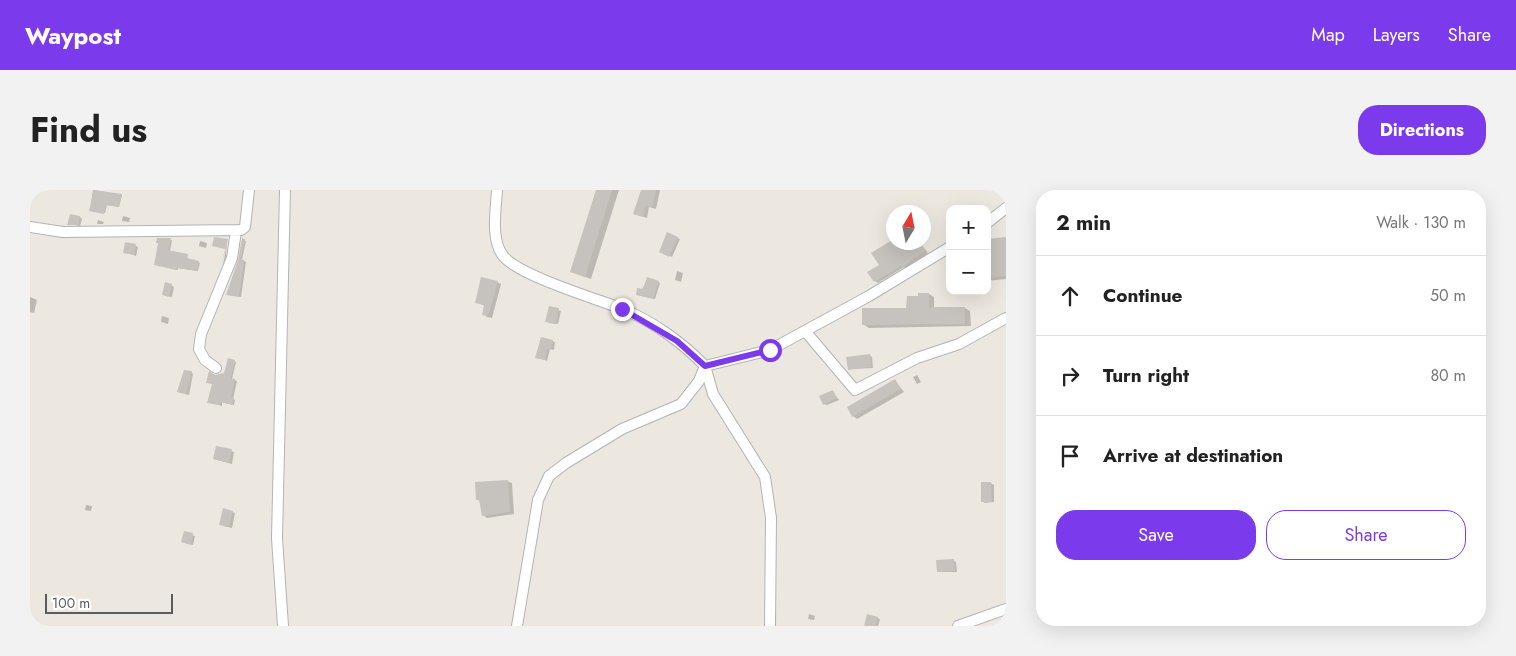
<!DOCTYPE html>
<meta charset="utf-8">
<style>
body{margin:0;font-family:Jost,sans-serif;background:#f2f2f2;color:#222}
.controls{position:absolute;right:15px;top:15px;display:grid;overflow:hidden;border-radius:10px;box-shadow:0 5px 20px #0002}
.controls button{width:45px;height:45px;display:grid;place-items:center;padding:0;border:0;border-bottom:1px solid #e0e0e0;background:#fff;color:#222;font:25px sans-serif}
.compass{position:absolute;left:856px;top:15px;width:45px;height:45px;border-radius:50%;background:#fff;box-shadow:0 5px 20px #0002;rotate:10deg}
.scale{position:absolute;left:15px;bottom:12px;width:128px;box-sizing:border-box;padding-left:5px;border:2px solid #595d61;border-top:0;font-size:14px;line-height:18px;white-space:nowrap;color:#595d61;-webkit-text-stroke:4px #fff;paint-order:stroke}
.stop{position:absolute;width:15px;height:15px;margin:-11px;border:4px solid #7c3aed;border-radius:50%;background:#fff}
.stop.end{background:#7c3aed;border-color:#fff;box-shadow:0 1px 5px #0008}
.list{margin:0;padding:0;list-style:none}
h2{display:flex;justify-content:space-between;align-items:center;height:65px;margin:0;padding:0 20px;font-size:21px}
h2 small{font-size:16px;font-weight:400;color:#767676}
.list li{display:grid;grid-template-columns:32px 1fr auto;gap:15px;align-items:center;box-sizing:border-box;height:80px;padding:0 20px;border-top:1px solid #e0e0e0}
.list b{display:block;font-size:19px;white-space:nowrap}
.list em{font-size:16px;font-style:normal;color:#767676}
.actions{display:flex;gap:10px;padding:15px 20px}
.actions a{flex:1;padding:11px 0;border:1px solid #7c3aed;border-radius:20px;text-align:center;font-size:18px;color:#7c3aed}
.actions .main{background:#7c3aed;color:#fff}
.icon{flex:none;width:28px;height:28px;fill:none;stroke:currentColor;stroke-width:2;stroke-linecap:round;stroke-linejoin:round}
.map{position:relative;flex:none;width:976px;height:436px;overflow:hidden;border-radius:20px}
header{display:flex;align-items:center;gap:30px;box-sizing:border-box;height:70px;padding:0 25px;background:#7c3aed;color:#fff}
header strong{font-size:24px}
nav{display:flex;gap:28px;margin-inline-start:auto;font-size:18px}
.intro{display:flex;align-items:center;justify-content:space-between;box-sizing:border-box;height:120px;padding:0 30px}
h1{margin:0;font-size:35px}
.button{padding:12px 22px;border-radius:20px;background:#7c3aed;color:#fff;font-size:18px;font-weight:700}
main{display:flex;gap:30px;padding:0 30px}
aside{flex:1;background:#fff;border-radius:20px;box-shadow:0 5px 20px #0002}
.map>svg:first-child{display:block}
</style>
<header>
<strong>Waypost</strong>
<nav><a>Map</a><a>Layers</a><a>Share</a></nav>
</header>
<div class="intro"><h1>Find us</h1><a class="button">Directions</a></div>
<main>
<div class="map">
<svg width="976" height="436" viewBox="0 0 976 436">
<rect width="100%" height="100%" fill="#ece8e0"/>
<path fill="#0003" d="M63 0 92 5 89 17 77 15 75 23 60 20Z
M567 0H589L561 89 542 82Z
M612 0H630L626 19 619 17 617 28 604 24Z
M93 26 100 28 99 32 92 31Z
M50 27 52 29 50 36 39 34Z
M68 30 74 32 73 34H67Z
M638 44 650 49 642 67 633 63Z
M976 48V89L957 91V50Z
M128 49 142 50 140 61 157 65 158 70 170 73 168 81 148 78V80L127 75 130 54Z
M197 50 196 67 193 75 196 58 183 55Z
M214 50 216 51 212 70 216 72 211 107 200 105Z
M170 51 177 53 176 58 169 56Z
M864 52H872L876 60 889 52 898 63 876 79 874 77 848 93 845 91 850 75Z
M106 56 108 57 106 66 94 62Z
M647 81 653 83 651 92 645 90Z
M618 88 630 93 625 109 609 105Z
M467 92 471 94 462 128 457 127 453 124 455 116 446 112Z
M141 95 144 97 142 107 136 106Z
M899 104 904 107V118H935L940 121 941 136 839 138 834 135 877 119 889 108Z
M0 107 7 110 4 123 0 122Z
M520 118 531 121 528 134 519 133Z
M132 126 139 128 138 134 131 132Z
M512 148 525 152 524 160 520 159 517 171 507 167Z
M839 165 842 167 843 178 819 179Z
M204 171 206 172 202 189 207 191 203 209 205 210 204 215 192 212V216L181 213 185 186 195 185Z
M161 182 163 184 159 205 151 203 149 202Z
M887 185 891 192 887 194 883 187Z
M865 191 874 202 827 229 823 226Z
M803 202 809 210 797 215 794 214Z
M187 257 204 262 202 274 184 269Z
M477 291 482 293 484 324 457 328 453 325 450 311 447 309Z
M961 293 964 295V312L955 313 952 311Z
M56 315 62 316 61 321 55 320Z
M202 322 205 323 202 338 193 336Z
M155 343 165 346 163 355 153 352Z
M924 371 926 372 927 382H908Z
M779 424 785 426 784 430 778 429Z
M847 428 850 429 848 436H835Z"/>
<path fill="#c6c3be" d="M64 0 92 4 89 17 76 15 74 24 59 21Z
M566 0H582L555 87 540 82Z
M611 0H626L622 17 615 16 613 27 603 24Z
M40 24 50 26 48 35H37Z
M637 42 648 47 639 67 629 62Z
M184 47 198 49 191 77 195 59 182 56Z
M976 47V86L957 88V49Z
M127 48H141L138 60 158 64 157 68 169 71 167 81 147 78 146 80 124 75 128 53H126Z
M212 48 215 49 211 69 214 70 209 107 196 105 208 70Z
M864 49V52H870L874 60 884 52H889L895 61 872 77 871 76 844 92 837 82 849 75 841 63Z
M95 52 106 54 104 65 93 63Z
M451 87 468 91 458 126 452 125 454 115 445 113Z
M617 87 629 91 623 109 606 105 607 98 613 99Z
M135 92 142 94 139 107 132 105Z
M888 103H899V117H935V134L832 135V118H876L877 106H888Z
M519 116 529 118 526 134 515 132Z
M511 147 523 150 521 160 517 159 515 170 505 168Z
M840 164 841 177 818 180 816 167Z
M198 168 205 170 201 188 205 189 201 207 204 208 202 215 190 212 189 215 177 213 182 194 176 193 179 181 185 185 194 183Z
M154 180 162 181 156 204 147 202Z
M865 189 871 199 822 227 817 217Z
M803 200 807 208 793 215 789 206Z
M186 256 202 259 199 273 183 269Z
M478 290 480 322 452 326 449 310H446L445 292Z
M951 292H961L962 312H951Z
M193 318 203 321 199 337 189 335Z
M154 341 163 343 161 355 151 352Z
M924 369 925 381 907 382 906 370Z
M837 424 848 427 846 436H834Z"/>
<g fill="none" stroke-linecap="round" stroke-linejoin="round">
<defs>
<path id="minor" d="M467 0C466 20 460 51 474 67 491 86 564 108 590 118 621 130 652 152 675 176L669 191 651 214 592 239 536 273 519 286 508 310 487 436
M957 33 976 18
M0 37 33 42 211 40 215 37 219 0
M775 141 825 200 887 168 929 154 976 128
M186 178 175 170 169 159 171 144 202 68 206 41
M253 436 247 348 255 0
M740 436 741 328 735 287 683 204 675 176 740 160 839 106 920 57
M928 436 976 419"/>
</defs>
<use href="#minor" stroke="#b1b4b8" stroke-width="12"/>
<use href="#minor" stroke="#fff" stroke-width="10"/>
</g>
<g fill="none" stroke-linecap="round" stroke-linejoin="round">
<path stroke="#7c3aed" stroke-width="6" d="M592 119 647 151 675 176 740 160"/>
</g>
</svg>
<div class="controls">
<button>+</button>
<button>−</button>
</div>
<svg class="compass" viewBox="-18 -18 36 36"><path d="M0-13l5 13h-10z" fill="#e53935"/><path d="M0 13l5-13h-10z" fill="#767676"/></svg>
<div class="scale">100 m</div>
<div class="stop" style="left:740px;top:160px"></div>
<div class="stop end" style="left:592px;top:119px"></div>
</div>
<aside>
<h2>2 min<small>Walk · 130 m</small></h2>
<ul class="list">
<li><svg class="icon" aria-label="ahead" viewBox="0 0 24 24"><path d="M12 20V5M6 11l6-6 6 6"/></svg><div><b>Continue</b></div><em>50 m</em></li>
<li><svg class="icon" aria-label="right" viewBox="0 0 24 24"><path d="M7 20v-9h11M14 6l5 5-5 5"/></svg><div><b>Turn right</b></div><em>80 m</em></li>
<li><svg class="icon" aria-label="arrive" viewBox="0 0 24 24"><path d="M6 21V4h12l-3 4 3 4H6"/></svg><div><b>Arrive at destination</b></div></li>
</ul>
<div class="actions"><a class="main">Save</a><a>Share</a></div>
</aside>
</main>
